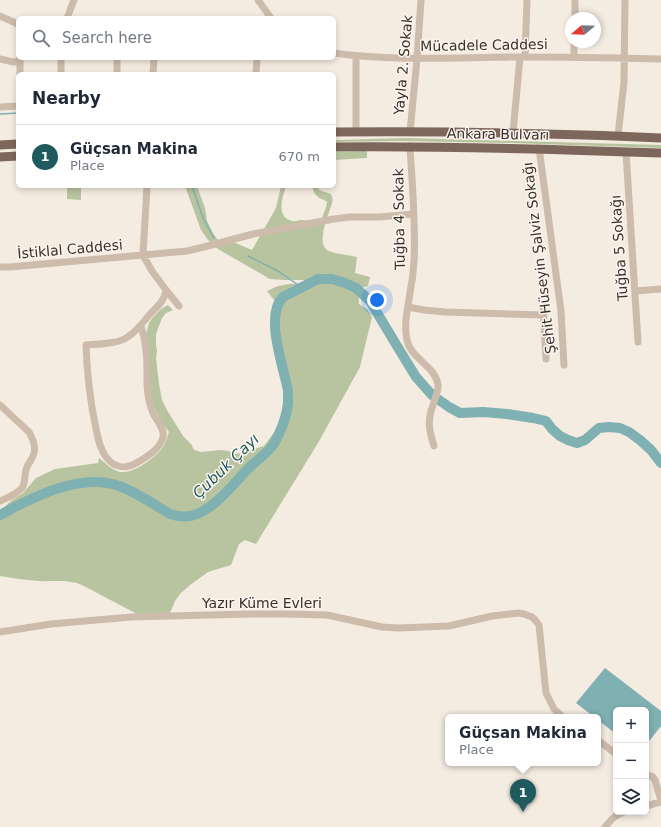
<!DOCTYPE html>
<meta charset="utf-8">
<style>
body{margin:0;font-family:"DejaVu Sans",sans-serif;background:#f6f6f7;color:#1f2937}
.controls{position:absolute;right:12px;bottom:12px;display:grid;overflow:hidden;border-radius:6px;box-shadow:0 2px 6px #0003}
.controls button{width:36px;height:36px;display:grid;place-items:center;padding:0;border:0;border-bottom:1px solid #e0e1e3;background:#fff;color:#1f2937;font:20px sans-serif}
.compass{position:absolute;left:565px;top:12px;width:36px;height:36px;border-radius:50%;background:#fff;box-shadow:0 2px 6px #0003;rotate:251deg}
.you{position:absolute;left:377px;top:300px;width:14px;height:14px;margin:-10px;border:3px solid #fff;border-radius:50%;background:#1a73e8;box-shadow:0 0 0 6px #1a73e833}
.badge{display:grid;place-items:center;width:26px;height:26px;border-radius:50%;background:#1f5a5e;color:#fff;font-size:13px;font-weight:700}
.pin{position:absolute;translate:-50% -33px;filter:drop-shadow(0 1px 2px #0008)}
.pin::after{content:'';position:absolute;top:21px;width:14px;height:12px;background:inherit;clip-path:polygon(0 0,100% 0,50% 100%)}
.popup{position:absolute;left:445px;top:714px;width:156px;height:52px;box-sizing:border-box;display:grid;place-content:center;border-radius:6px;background:#fff;filter:drop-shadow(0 1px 3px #0005);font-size:13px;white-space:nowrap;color:#747a83}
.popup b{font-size:15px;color:#1f2937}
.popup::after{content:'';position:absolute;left:50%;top:100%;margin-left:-8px;border:8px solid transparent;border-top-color:#fff}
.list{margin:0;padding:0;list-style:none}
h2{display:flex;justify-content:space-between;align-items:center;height:52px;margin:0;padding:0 16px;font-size:17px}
h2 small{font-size:13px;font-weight:400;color:#747a83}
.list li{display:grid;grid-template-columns:26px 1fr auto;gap:12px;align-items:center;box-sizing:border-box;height:64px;padding:0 16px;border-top:1px solid #e0e1e3}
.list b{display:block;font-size:15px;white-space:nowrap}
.list p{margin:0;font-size:13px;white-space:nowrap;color:#747a83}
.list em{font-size:13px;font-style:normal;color:#747a83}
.icon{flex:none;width:22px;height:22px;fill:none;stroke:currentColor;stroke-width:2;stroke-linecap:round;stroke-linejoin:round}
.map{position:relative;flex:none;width:661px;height:827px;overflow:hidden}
.search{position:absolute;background:#fff;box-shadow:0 2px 6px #0003;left:16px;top:16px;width:320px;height:44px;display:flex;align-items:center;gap:10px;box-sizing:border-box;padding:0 14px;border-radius:6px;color:#747a83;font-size:15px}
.panel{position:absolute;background:#fff;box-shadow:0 2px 6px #0003;left:16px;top:72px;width:320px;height:116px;border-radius:6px}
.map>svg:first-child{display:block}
</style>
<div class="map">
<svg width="661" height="827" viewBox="0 0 661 827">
<rect width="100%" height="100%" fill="#f4ebe1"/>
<path fill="#b8c4a0" d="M405 138 661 145V148L510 143 402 141 334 142V140Z
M367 151V158L334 160V152Z
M67 186 81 187V200L67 199Z
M185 186H197L205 208 207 221 214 235 218 240 233 242 252 250 276 208 281 186H286C283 197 275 216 292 221 295 222 298 220 301 220 305 220 309 221 313 221 316 221 320 219 322 218L326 207 327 202C324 199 319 199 316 195 314 193 313 189 312 186H318L319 190 331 194C334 200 332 203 330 209 327 218 317 243 327 250 334 254 349 255 357 257L355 273 370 277 368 286 358 289 359 304 368 310 372 317 360 367 318 443 256 544 245 540 239 544 231 565 208 572 190 585 181 593 175 601 170 613 139 615 82 585C66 579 54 582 38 581 25 580 13 578 0 576V511L12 500 23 493 36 478 55 469 98 463 99 458C105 463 112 470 120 472 134 474 156 457 163 447 166 442 167 437 169 432L162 423 154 407 151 397 146 334 149 323 153 317 161 309 168 305 173 310 166 313 162 318 156 334V345L157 351 156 358 159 384 162 400 167 410 183 436 191 444 194 450 201 452 221 450 229 451 233 454 241 453 264 446 279 426 285 393 272 327V314L274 300 267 291 278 286 289 284 321 282 309 280H284L270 279 218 249 208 240 201 230Z"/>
<path fill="#7fb0b2" d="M605 668 661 711V726L646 745V710H616V734L598 720V717H594L576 703Z"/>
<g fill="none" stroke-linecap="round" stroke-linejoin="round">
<path stroke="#7fb0b2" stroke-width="1.5" d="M0 114 18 113
M192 186 203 218 214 238
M248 256 278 271 301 287"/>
<path stroke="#7fb0b2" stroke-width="10" d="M0 515C33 497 81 472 119 486 136 492 155 505 170 514 179 517 188 518 197 514 218 506 237 479 253 464 260 458 267 453 273 445 280 434 287 416 288 403 288 399 288 394 288 391 284 368 264 315 283 297L318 279H332L345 283 356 288 370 301 397 346 416 377 432 395 449 407 460 413 483 412 507 414 533 418 546 421 552 429 560 436 568 440 577 443 585 440 599 428 609 427 620 428 629 432 640 440 651 450 661 463"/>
<path stroke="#cdbbac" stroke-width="7" d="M258 0 271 18
M0 16 18 24
M67 18 74 0
M575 18V0
M334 53C397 62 461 57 525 57 570 57 616 58 661 59
M356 56V132
M525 57 527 0
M574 57V42
M0 59 13 62 20 61
M20 74V58
M61 74V58
M117 74V58
M153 74 154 58
M256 74 257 58
M0 107 18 106
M410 132 417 59 421 0
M513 133 520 57
M618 136 624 82 625 0
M410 146C412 184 416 223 414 262 413 270 413 278 411 286 409 304 403 322 407 340 411 359 434 365 438 384 439 391 435 398 433 405 427 421 429 430 434 446
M539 148 561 311 564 365
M626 152 638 342
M0 267H10L143 255 187 251 204 247 253 234 334 219 350 217H380L413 214
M166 290 179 306
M635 291 661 289
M408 307 424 310 445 312 544 315
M543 307 546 359
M141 326C145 339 147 353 147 368 147 379 146 392 150 404 151 407 152 412 154 415 157 421 165 429 163 437 160 449 148 456 138 462 127 469 115 469 106 457 100 449 98 439 96 429 90 400 87 375 86 345 98 344 120 344 129 336 138 330 144 321 151 313 158 306 165 300 166 290L152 271 143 255 147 186
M0 405 29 432C33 439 37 448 33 456 31 461 27 465 26 470 24 477 26 482 22 488 17 494 7 498 0 501
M0 632 51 624 131 617 249 614H290L327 615 382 627 398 628 449 626 492 616 519 613 524 614 532 617 536 621 539 625 546 693 554 709 563 717
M598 740 616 754
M646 774 653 777 655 780 661 801
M646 806 661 802
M605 827C611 820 616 814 624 812"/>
<path stroke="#7d675c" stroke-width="9" d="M334 132C443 131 552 133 661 138
M0 145 18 144
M334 147C443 146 552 149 661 153
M0 157 18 156"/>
</g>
<g text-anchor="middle" stroke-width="3" stroke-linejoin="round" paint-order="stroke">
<g font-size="14" fill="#3b302b" stroke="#fbf5ee">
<text transform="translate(484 45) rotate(-1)" y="5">Mücadele Caddesi</text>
<text transform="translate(403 65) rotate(-85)" y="5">Yayla 2. Sokak</text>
<text transform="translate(498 134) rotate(1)" y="5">Ankara Bulvarı</text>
<text transform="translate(399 219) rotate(-91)" y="5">Tuğba 4 Sokak</text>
<text transform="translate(619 248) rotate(-94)" y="5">Tuğba 5 Sokağı</text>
<text transform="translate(70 249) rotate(-5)" y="5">İstiklal Caddesi</text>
<text transform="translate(539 258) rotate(-97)" y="5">Şehit Hüseyin Şalviz Sokağı</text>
<text x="262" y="608">Yazır Küme Evleri</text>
</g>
<g font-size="15" font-style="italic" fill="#1f5a5e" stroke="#fbf5ee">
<text transform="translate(226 466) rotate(-44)" y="5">Çubuk Çayı</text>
</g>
</g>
</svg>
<div class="controls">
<button>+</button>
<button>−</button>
<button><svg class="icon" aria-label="layers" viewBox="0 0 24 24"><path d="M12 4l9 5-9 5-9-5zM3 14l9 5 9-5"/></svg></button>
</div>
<svg class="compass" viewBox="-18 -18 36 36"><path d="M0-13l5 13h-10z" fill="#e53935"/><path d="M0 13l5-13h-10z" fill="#747a83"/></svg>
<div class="you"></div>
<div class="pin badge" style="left:523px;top:812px">1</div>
<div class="popup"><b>Güçsan Makina</b>Place</div>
<div class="search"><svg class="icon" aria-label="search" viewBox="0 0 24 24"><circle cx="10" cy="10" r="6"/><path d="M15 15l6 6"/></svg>Search here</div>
<section class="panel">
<h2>Nearby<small></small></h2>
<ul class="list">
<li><span class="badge">1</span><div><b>Güçsan Makina</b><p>Place</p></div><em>670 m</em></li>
</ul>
</section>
</div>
